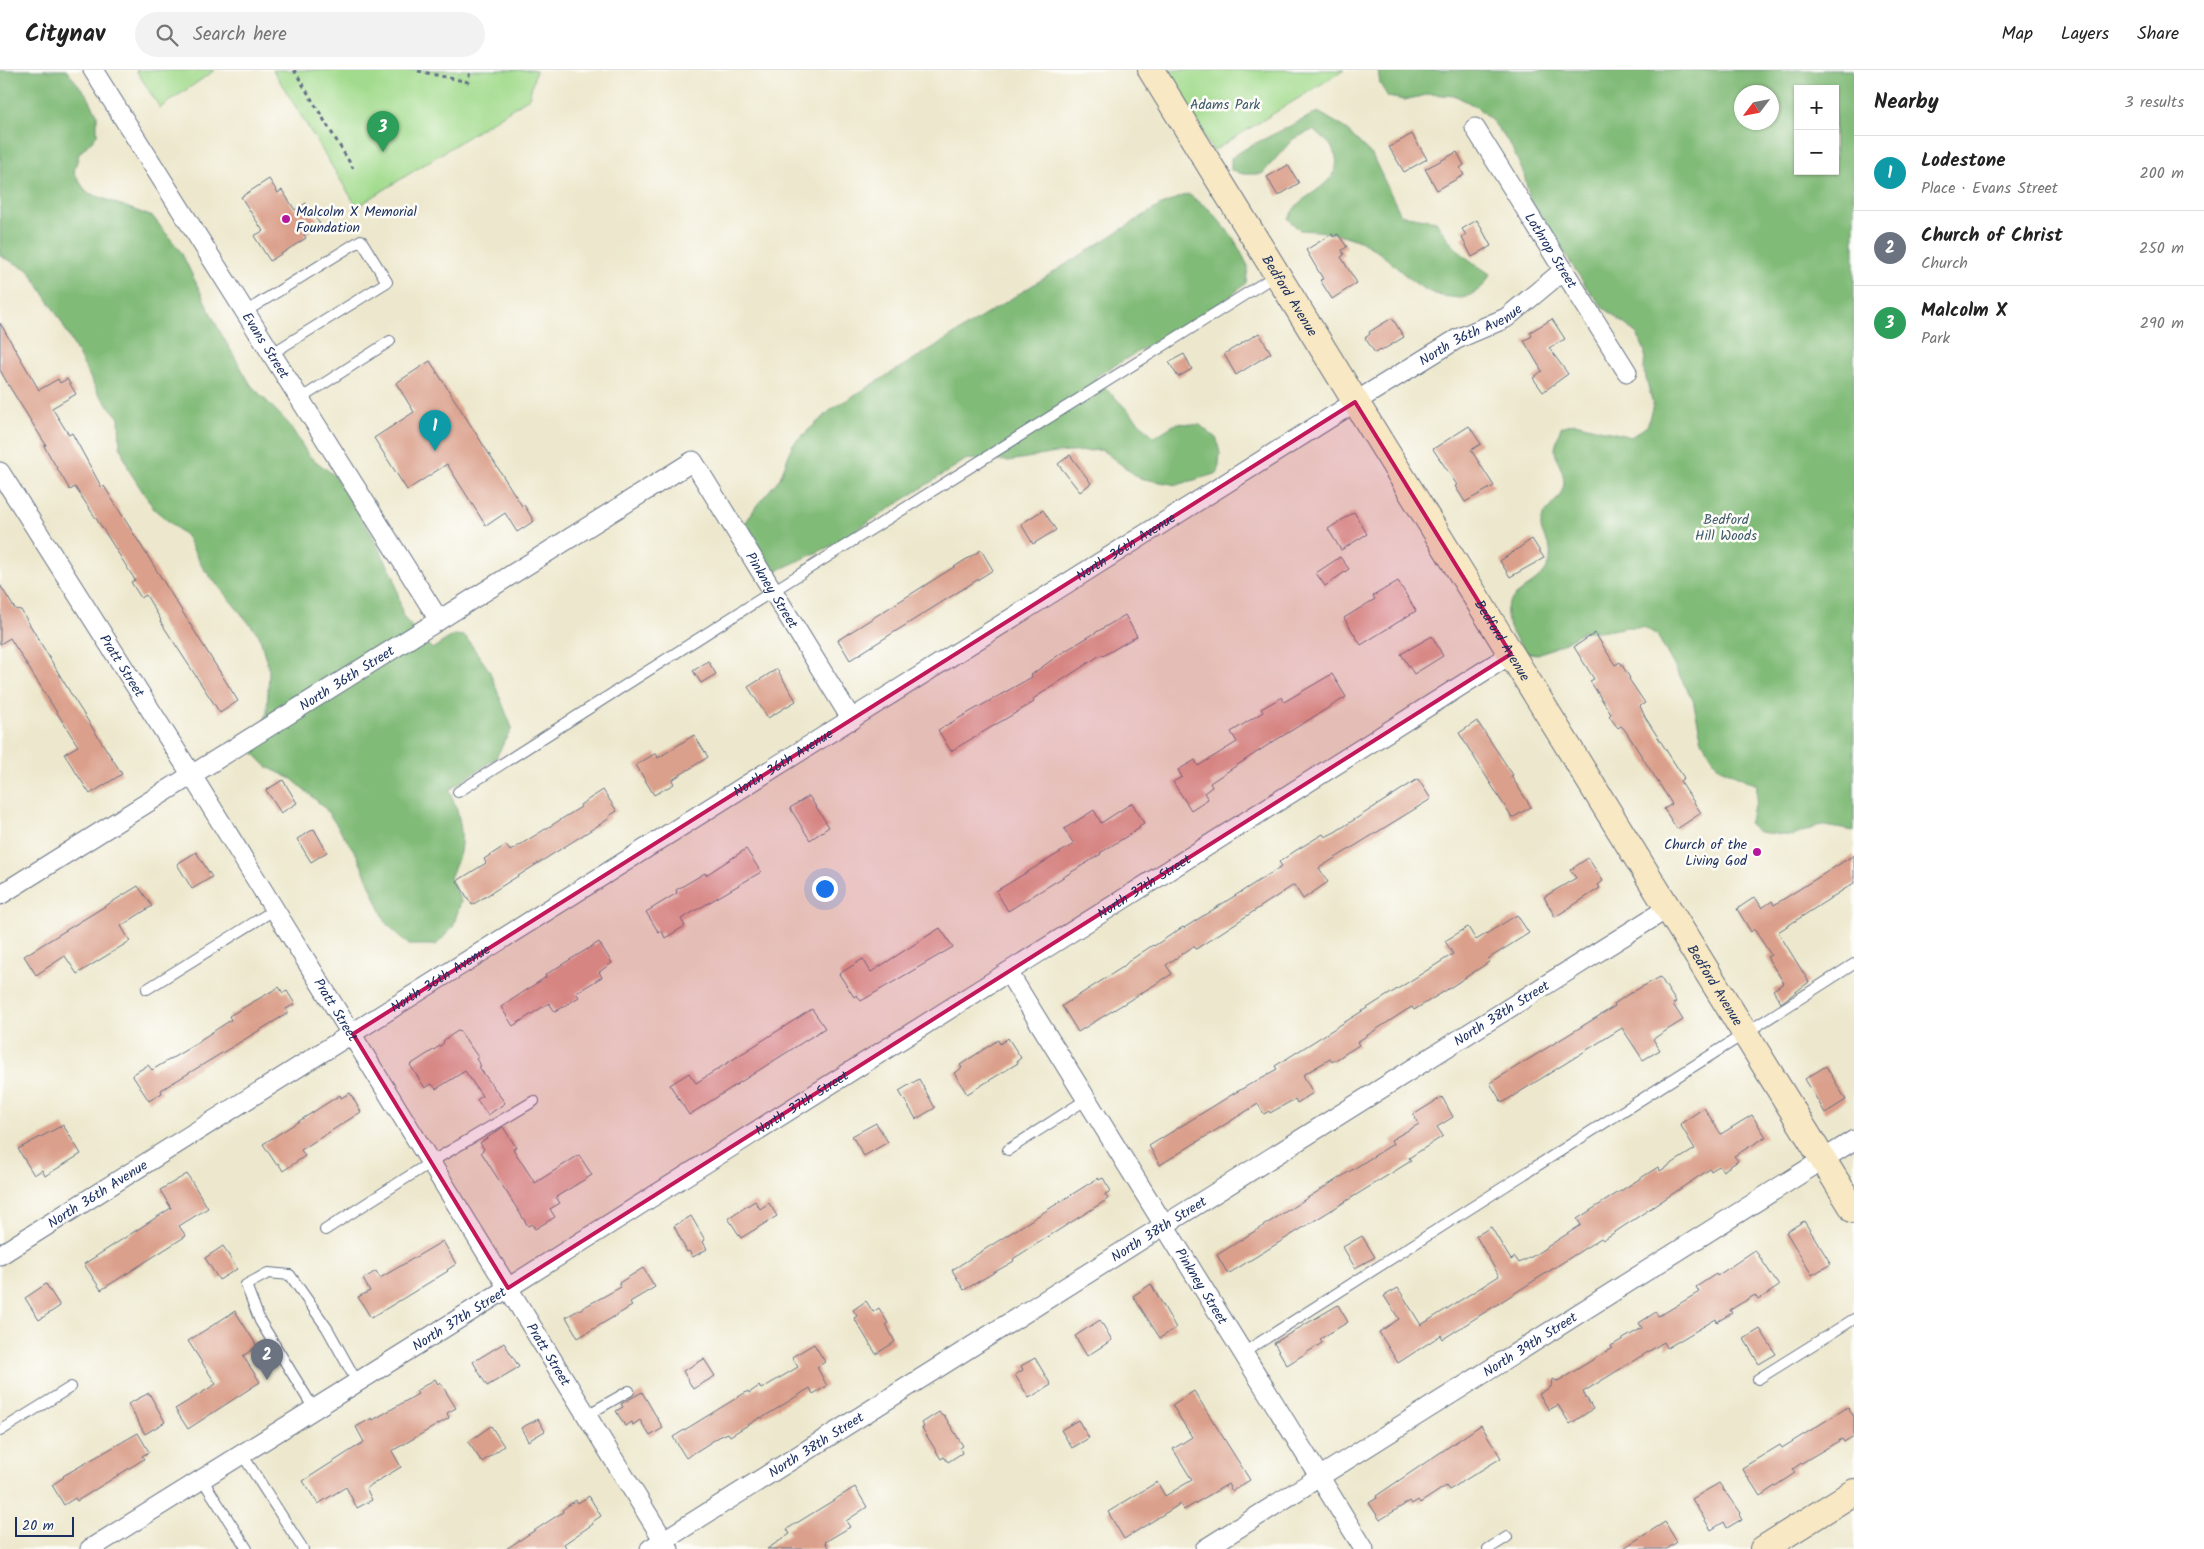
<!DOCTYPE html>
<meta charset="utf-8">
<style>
body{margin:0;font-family:Kalam,sans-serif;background:#f2f2f2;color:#222}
.controls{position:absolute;right:15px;top:15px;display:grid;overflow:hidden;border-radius:0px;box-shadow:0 1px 4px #0004}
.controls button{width:45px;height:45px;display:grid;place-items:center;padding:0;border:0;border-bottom:1px solid #e0e0e0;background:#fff;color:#222;font:25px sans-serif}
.compass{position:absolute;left:1734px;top:15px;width:45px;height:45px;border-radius:50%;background:#fff;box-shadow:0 1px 4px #0004;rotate:238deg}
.scale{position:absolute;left:15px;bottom:12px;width:59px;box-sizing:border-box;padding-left:5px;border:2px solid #1b2f5e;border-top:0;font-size:14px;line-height:18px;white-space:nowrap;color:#1b2f5e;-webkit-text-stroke:4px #fdfcf7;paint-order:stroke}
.you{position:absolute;left:824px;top:818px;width:18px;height:18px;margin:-12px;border:4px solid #fff;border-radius:50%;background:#1a73e8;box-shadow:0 0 0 8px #1a73e833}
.badge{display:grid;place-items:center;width:32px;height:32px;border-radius:50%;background:#b5179e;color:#fff;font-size:16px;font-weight:700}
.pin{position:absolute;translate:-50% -41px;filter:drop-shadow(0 1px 2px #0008)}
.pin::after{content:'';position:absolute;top:26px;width:18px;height:15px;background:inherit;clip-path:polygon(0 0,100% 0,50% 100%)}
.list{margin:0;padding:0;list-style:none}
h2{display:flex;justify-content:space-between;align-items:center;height:65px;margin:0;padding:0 20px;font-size:21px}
h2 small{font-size:16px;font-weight:400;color:#767676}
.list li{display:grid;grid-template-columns:32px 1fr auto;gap:15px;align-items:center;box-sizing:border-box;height:75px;padding:0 20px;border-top:1px solid #e0e0e0}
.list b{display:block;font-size:19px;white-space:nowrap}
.list p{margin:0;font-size:16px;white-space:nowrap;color:#767676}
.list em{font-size:16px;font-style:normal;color:#767676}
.icon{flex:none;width:28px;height:28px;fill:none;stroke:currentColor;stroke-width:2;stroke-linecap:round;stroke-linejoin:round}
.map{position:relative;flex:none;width:1854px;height:1479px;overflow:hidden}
header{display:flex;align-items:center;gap:30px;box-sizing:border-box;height:70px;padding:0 25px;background:#fff;border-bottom:1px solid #e0e0e0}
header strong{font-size:24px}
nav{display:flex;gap:28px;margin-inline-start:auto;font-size:18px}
.search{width:350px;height:45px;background:#f2f2f2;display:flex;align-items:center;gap:12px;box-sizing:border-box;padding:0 18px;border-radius:28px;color:#767676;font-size:19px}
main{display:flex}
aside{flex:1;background:#fff}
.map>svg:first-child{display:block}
</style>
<header>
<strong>Citynav</strong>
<div class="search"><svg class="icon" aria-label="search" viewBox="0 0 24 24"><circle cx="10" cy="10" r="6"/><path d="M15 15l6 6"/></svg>Search here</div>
<nav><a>Map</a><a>Layers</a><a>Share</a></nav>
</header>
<main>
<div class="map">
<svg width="1854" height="1479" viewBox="0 0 1854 1479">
<rect width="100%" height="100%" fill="#fdfcf7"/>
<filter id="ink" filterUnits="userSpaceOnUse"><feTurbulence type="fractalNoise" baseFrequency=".02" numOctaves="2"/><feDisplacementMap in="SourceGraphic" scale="10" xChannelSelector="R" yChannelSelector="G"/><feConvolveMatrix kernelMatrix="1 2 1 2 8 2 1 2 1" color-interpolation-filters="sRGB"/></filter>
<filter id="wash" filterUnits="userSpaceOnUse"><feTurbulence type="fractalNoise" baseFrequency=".0096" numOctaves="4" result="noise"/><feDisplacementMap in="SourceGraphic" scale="20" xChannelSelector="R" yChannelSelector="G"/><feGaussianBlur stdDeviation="1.12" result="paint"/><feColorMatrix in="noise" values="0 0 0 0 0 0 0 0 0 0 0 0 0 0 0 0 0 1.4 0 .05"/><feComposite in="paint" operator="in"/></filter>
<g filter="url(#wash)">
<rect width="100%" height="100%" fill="#ede8cd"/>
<path fill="#a2db8d" stroke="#5e8576" d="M136 0H215L160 38Z
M273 0H536L529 28 357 137Z
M1163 0H1344L1213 81Z"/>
<path fill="#81bb78" stroke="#4e756b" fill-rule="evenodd" d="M0 0H66L87 25 97 44V65L79 84 74 102 86 122 153 147 181 182 219 260 251 315 289 354 309 386 334 405 371 463 394 507 403 547 432 579 454 565 465 566 489 600 512 658 495 689 449 720C458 739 464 761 460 782 458 791 453 800 450 808L461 831 453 857 436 875H409L386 853 357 785 325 738 292 709 267 697 254 684 267 642 269 600 259 565 203 498 186 466 154 439 130 402 120 376 119 348 98 323 61 251 29 200 0 186Z
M1378 0H1854V761L1820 755 1793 766 1758 762 1748 753 1756 733 1757 715 1718 697 1702 671 1693 630 1657 565 1644 557H1627L1606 561H1584L1560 575 1538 584 1527 583C1516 571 1505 555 1507 538 1510 522 1541 514 1548 495 1556 474 1541 470 1541 455 1542 440 1555 435 1561 423 1570 405 1555 393 1555 379 1556 372 1559 363 1561 357L1575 353 1631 367 1647 356 1653 335 1644 300 1645 281 1637 264 1602 236 1587 218 1530 130 1524 104 1511 76 1494 53 1477 37 1456 26 1431 24 1404 30 1388 27 1380 14ZM1798 19H1835V101H1798ZM1742 22H1772V52H1742Z
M1318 42 1342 56 1372 85 1401 145 1436 151C1453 179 1463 186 1490 204 1485 216 1481 219 1470 225 1464 229 1458 228 1451 227 1417 226 1397 192 1369 176 1347 163 1323 161 1299 160L1288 149C1291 144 1295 137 1299 133 1316 119 1350 105 1331 76 1327 70 1318 65 1313 60L1293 69 1262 104H1243L1231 100V88L1248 77Z
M1188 124 1209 139 1233 167 1248 196 1246 213 1226 230 1095 307 1154 367 1177 353 1200 355 1217 369 1220 384 1218 403 1177 415 1139 408 1102 380 1056 383 1009 391 967 389 831 476 774 502 751 475 744 455 757 435 780 408 793 374 832 339 942 272 1159 136Z"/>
<g id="blocks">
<path fill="#dba08c" d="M1412 64 1427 89 1404 102 1389 77Z
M1457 82 1464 95 1460 98 1464 105 1437 120 1425 99Z
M1288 95 1299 113 1278 126 1267 107Z
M269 109 278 123 282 120 295 140 306 133 320 154 304 165 306 168 270 191 254 166 263 161 241 127Z
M1477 150 1491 176 1472 187 1462 168 1466 165 1462 159Z
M1332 164 1333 167 1338 164 1347 177 1342 180 1344 185 1341 187 1357 213 1332 229 1320 210 1323 209 1306 180Z
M1392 248 1404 267 1381 281 1380 280 1375 283 1365 268 1370 264 1369 262Z
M1552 249 1565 269 1549 278 1568 304 1543 322 1533 308 1542 301 1524 271 1532 266 1530 262Z
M0 253 39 320 58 309 60 313 67 309 76 324 52 338 69 365 72 363 102 418 104 416 238 631 220 643 160 551 161 550 146 525 141 528 131 512 135 510 103 459 75 417 70 420 44 376 46 375 9 316 0 300Z
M1259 263 1271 283 1236 305 1224 284Z
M1184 284 1192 299 1178 307 1169 292Z
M430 291 522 436 524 435 534 451 517 462 505 443 486 456 447 394 407 420 374 368 414 342 396 313Z
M1469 356 1481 374 1471 380 1494 416 1465 432 1455 416 1457 415 1433 379Z
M1070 385 1091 413 1080 422 1058 394Z
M1043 440 1056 460 1033 474 1021 454Z
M1354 442 1367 464 1341 480 1328 459Z
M1532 469 1544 488 1510 507 1500 491Z
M981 480 993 500 850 590 838 570Z
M1340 487 1349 499 1325 516 1316 503Z
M1398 511 1416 541 1361 575 1344 548 1375 529 1373 526Z
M0 515 15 539 21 540 74 629 122 704 90 724 64 684 78 676 10 568 0 574Z
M1125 545 1137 566 1103 586 1102 584 1033 629 1034 632 951 681 938 660 1032 607 1031 605 1060 584Z
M1595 563 1615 595 1620 592 1630 608 1629 609 1645 633 1640 636 1645 647 1684 708 1680 711 1701 743 1677 759 1664 739 1672 734 1625 660 1621 656 1618 658 1609 646 1611 644 1590 611 1594 609 1574 577Z
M1432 566 1443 586 1414 604 1401 584Z
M708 591 716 604 701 613 693 601Z
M777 599 796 631 768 648 748 617Z
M1332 604 1346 627 1271 673 1210 713 1212 717 1204 723 1208 729 1191 740 1173 712 1182 707 1178 700 1195 690 1198 696 1237 672 1231 662 1263 642 1261 639 1282 627 1284 632Z
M1477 651 1513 705 1511 706 1531 737 1512 748 1459 663Z
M694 665 708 687 672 710 674 714 654 725 636 695 656 683 658 688Z
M1418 709 1431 729 1319 798 1328 812 1303 829 1294 815 1196 879 1194 876 1166 895 1172 904 1078 962 1062 936 1123 897 1129 891 1153 875 1154 876 1183 857 1184 858 1282 796 1279 792 1295 781 1323 764 1325 767 1335 762Z
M283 710 297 733 281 743 266 720Z
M603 720 617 741 609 746 610 748 472 835 457 811 486 793 484 789 506 775 510 781 581 737 580 735Z
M809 726 829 757 810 770 790 738Z
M1132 733 1144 753 1139 756 1140 758 1100 783 1101 784 1008 841 996 821 1074 774 1064 759 1094 740 1101 753Z
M314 759 327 782 311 792 297 769Z
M746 779 761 802 681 849 685 856 665 868 662 861 659 863 646 842 677 823 676 820 705 803 706 805Z
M196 782 212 807 192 819 177 794Z
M1854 785V813L1778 862 1809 912 1781 933 1773 920 1784 913 1767 887 1771 885 1754 859 1751 862 1737 839 1755 827 1762 838 1772 831 1774 835Z
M1588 788 1603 811 1598 815 1600 818 1555 847 1544 827 1576 808 1570 800Z
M138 816 152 836 121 856 130 871 77 904 65 886 36 905 24 886Z
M1517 845 1529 863 1488 889 1489 892 1445 921 1414 940 1412 937 1405 941 1357 972 1359 975 1332 992 1330 989 1303 1005 1313 1023 1297 1033 1295 1029 1270 1043 1269 1041 1264 1044 1258 1034 1160 1095 1149 1076 1233 1024 1277 999 1275 996 1453 884 1445 871 1468 857 1476 870Z
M940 858 953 877 861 931 857 925 854 927 839 904 863 889 871 902Z
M599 872 612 893 599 902 602 907 576 923 579 927 555 942 549 933 513 956 501 937 546 907 545 905Z
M1660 907 1676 932 1673 934 1683 950 1653 969 1660 980 1643 990 1622 958 1502 1033 1490 1013 1615 936 1614 934 1627 925Z
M279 917 283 923 287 921 295 934 286 939 288 943 161 1020 162 1023 149 1031 132 1005 148 995 152 1000 201 971 200 970 231 950 229 946Z
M812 939 825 958 689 1045 670 1015 689 1003 696 1013Z
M459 960 478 987 476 989 481 996 479 997 505 1033 488 1045 477 1030 482 1026 465 1001 436 1019 432 1014 425 1018 410 995 443 974 444 970Z
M1008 968 1021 988 1017 991 1018 993 967 1024 954 1003 962 998 960 995 998 970 1000 974Z
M1826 996 1846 1030 1825 1043 1805 1009Z
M919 1009 935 1038 916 1049 899 1021Z
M350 1023 361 1042 301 1080 305 1086 283 1101 278 1093 276 1094 263 1074 340 1025 341 1028Z
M1442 1027 1453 1047 1437 1057 1443 1066 1409 1088 1411 1091 1228 1204 1217 1185 1393 1074 1391 1070 1419 1054 1413 1045Z
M1704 1038 1721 1064 1752 1045 1766 1067 1734 1086 1738 1091 1723 1101 1719 1096 1711 1101 1710 1099 1603 1170 1601 1168 1443 1269 1441 1265 1398 1293 1379 1262 1399 1249 1384 1226 1398 1218 1421 1255 1499 1206 1476 1166 1491 1157 1511 1190 1515 1187 1519 1193 1533 1186 1581 1155 1577 1149 1658 1097 1660 1101 1695 1079 1680 1054Z
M876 1053 888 1072 864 1086 852 1066Z
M63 1055 81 1084 45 1106 42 1100 34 1105 18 1079Z
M503 1057 516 1077 513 1079 535 1113 579 1085 592 1105 556 1127 560 1133 550 1139 555 1147 535 1159 532 1154 528 1156 481 1082 484 1079 480 1073Z
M187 1104 208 1138 179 1156 186 1166 101 1220 84 1194 171 1138 160 1120Z
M1098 1108 1099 1110 1103 1108 1111 1121 1105 1124 1108 1129 1016 1187 1013 1189 1014 1191 964 1220 952 1200Z
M755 1131 760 1139 769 1133 777 1146 741 1168 728 1148Z
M691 1146 705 1170 703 1172 707 1179 693 1187 689 1181 687 1182 674 1156Z
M1804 1151 1831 1194 1812 1205 1786 1162Z
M1362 1166 1375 1187 1355 1198 1343 1177Z
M443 1171 456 1194 447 1200 448 1201 371 1248 358 1227 370 1221 363 1209 376 1201 380 1208Z
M223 1176 237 1199 219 1210 205 1188Z
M1755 1180 1779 1216 1758 1230 1755 1225 1730 1240 1732 1243 1717 1252 1716 1249 1667 1278 1664 1272 1583 1322 1593 1339 1570 1354 1558 1335 1549 1340 1539 1324 1551 1317 1552 1309 1558 1311 1612 1278 1611 1276 1642 1258 1639 1253 1656 1242 1658 1246 1666 1242 1699 1222 1696 1217 1716 1204 1717 1206Z
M643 1198 655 1217 630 1232 632 1236 578 1268 566 1247 621 1217 619 1213Z
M46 1214 60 1236 39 1250 25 1228Z
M1151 1214 1176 1258 1160 1268 1133 1226Z
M866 1231 873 1242 879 1238 888 1253 886 1254 895 1272 876 1284 854 1248 857 1246 853 1240Z
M1338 1235 1348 1252 1320 1269 1322 1273 1287 1295 1274 1273Z
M235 1241 257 1276 243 1286 260 1312 188 1359 175 1339 216 1314 188 1271Z
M1100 1250 1112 1270 1087 1286 1075 1266Z
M1760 1259 1776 1284 1759 1294 1744 1269Z
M504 1273 519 1297 487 1316 473 1292Z
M814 1274 825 1292 817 1297 827 1316 813 1324 810 1318 762 1348 761 1347 730 1366 728 1363 719 1367 686 1388 673 1367 748 1321 749 1323 759 1316 761 1319 798 1297 792 1287Z
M1035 1288 1051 1315 1029 1328 1015 1305 1023 1300 1021 1296Z
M704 1289 715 1306 693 1319 683 1301Z
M435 1309 438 1314 440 1312 456 1338 447 1343 449 1348 392 1381 401 1397 366 1418 372 1430 357 1438 346 1417 318 1434 303 1411 364 1372 356 1357 372 1348 373 1350 418 1324 416 1321Z
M1194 1321 1250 1410 1232 1421 1228 1414 1184 1440 1180 1434 1124 1469 1108 1442 1157 1412 1165 1426 1192 1410 1173 1379 1192 1367 1172 1335Z
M642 1322 663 1358 650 1366 640 1350 633 1355 632 1352 625 1356 616 1341 623 1337 621 1334Z
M149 1323 165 1352 145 1364 128 1334Z
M1848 1337 1854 1347V1366L1844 1372 1842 1369 1800 1394 1793 1399 1795 1403 1760 1426 1742 1398 1780 1375 1782 1378Z
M939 1342 942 1346 944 1345 963 1376 960 1378 962 1383 948 1392 944 1387 941 1389 922 1358 924 1357 922 1353Z
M538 1349 545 1361 528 1371 521 1358Z
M1078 1350 1089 1368 1072 1378 1061 1360Z
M1481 1355 1501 1388 1449 1420 1446 1416 1420 1433 1418 1430 1412 1434 1410 1431 1380 1450 1369 1433 1377 1428 1376 1426Z
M491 1356 504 1376 482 1392 468 1372Z
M138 1363 149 1382 142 1386 144 1389 77 1431 75 1428 64 1435 52 1415 64 1407 63 1406Z
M1719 1413 1740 1443 1739 1444 1742 1449 1727 1458 1724 1452 1711 1460 1692 1429Z
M855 1417 867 1437 846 1451 850 1457 825 1472 829 1479H767L790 1464 787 1459Z
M589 1426 601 1446 592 1452 593 1454 564 1474 567 1479H506L563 1442 562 1440 576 1430 578 1433Z
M1665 1452 1677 1472 1667 1479H1622Z"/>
</g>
</g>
<g filter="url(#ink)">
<use href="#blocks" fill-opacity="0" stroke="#647085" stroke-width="1"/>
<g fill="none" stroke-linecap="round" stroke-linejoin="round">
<defs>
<path id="lane" d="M245 242 361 170 387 212 271 284
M300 329 390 271
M458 722 773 521 1276 205
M147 919 274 840
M1008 1080 1087 1029
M325 1160 431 1092 534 1031
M1243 1283 1854 894
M1758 1309 1854 1249
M314 1339 260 1251 246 1215 268 1203 290 1205 327 1258 357 1312
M587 1345 629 1321
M0 1361 71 1317
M242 1384 303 1479
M202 1409 247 1479
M1488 1479 1507 1467"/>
<g id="street">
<path id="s1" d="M93 0 439 550"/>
<path id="s2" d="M1475 58 1627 302"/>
<path id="s3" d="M0 402 191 704 669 1479"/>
<path id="s4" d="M0 825 693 391 852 650"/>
<path id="s5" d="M1008 902 1364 1479"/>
<path id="s6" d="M0 1185 1355 332 1457 269 1506 248 1564 200"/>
<path id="s7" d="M90 1479 508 1218 1511 584"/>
<path id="s8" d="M650 1479 1668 838"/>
<path id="s9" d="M1205 1479 1854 1070"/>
</g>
<g id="secondary">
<path id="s10" d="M1151 0 1854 1140"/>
<path d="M1763 1479 1854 1422"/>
</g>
</defs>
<use href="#lane" stroke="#647085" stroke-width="12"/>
<use href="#street" stroke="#647085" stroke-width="21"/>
<use href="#secondary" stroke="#647085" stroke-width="28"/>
<path stroke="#647085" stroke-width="3" stroke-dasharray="4 4" stroke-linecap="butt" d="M294 0 353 98
M418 1 468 12 470 0"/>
<use href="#lane" stroke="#fff" stroke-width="10"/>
<use href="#street" stroke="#fff" stroke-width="19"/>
<use href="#secondary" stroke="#f8e8c3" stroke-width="26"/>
</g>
</g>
<path fill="#c2185b" fill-opacity="0.2" stroke="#c2185b" stroke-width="4" stroke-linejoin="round" d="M1355 332 1511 584 508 1218 353 964Z"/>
<g fill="#b5179e" stroke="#fdfcf7" stroke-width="2">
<circle cx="286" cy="149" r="5"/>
<circle cx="1757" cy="782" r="5"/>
</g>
<g text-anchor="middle" stroke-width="5" stroke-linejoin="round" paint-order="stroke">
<g font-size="14" fill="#3d5a6a" stroke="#fdfcf7">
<text x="1225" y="39">Adams Park</text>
<text x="1726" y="454">Bedford<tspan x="1726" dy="16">Hill Woods</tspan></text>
</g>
<g font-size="14" fill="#1b2f5e" stroke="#fdfcf7" text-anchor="start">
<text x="296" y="146">Malcolm X Memorial<tspan x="296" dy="16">Foundation</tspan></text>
<text x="1747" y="779" text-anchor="end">Church of the<tspan x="1747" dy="16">Living God</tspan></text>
</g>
<g font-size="14" fill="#1b2f5e" stroke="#fdfcf7">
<text dy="5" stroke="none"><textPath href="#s2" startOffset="144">Lothrop Street</textPath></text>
<text dy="5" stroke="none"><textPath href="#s10" startOffset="265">Bedford Avenue</textPath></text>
<text dy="5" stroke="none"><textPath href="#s6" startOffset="1735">North 36th Avenue</textPath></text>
<text dy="5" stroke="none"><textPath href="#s1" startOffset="325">Evans Street</textPath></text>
<text dy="5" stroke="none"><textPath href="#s6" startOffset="1330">North 36th Avenue</textPath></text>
<text dy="5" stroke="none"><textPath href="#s4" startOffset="969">Pinkney Street</textPath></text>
<text dy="5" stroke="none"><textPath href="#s10" startOffset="670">Bedford Avenue</textPath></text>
<text dy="5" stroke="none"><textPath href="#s3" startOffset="229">Pratt Street</textPath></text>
<text dy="5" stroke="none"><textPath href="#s4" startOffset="409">North 36th Street</textPath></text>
<text dy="5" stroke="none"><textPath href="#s6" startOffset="925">North 36th Avenue</textPath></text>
<text dy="5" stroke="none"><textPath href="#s7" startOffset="1245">North 37th Street</textPath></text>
<text dy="5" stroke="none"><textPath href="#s6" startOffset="520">North 36th Avenue</textPath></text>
<text dy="5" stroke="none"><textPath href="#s10" startOffset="1075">Bedford Avenue</textPath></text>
<text dy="5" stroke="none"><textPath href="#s3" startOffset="634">Pratt Street</textPath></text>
<text dy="5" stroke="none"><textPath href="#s8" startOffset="1006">North 38th Street</textPath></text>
<text dy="5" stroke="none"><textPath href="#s7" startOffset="840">North 37th Street</textPath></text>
<text dy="5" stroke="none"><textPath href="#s6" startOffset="115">North 36th Avenue</textPath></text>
<text dy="5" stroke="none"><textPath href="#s8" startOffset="601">North 38th Street</textPath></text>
<text dy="5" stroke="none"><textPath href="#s5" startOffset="369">Pinkney Street</textPath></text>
<text dy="5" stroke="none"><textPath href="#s7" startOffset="435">North 37th Street</textPath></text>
<text dy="5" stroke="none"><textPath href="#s9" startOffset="384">North 39th Street</textPath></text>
<text dy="5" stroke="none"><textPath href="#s3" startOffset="1039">Pratt Street</textPath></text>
<text dy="5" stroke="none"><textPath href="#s8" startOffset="196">North 38th Street</textPath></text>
</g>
</g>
</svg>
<div class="controls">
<button>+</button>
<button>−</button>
</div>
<svg class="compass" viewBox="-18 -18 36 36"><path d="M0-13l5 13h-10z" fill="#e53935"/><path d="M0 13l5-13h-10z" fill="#767676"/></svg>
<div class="scale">20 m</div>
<div class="you"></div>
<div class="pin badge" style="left:435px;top:381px;background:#0f9aa8">1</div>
<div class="pin badge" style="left:267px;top:1310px;background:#6b7280">2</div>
<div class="pin badge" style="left:383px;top:82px;background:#2e9e5b">3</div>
</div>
<aside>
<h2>Nearby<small>3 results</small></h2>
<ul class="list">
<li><span class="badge" style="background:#0f9aa8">1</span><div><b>Lodestone</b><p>Place · Evans Street</p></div><em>200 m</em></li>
<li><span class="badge" style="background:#6b7280">2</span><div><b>Church of Christ</b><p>Church</p></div><em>250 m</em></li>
<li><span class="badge" style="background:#2e9e5b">3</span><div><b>Malcolm X</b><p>Park</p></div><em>290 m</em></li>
</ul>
</aside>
</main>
